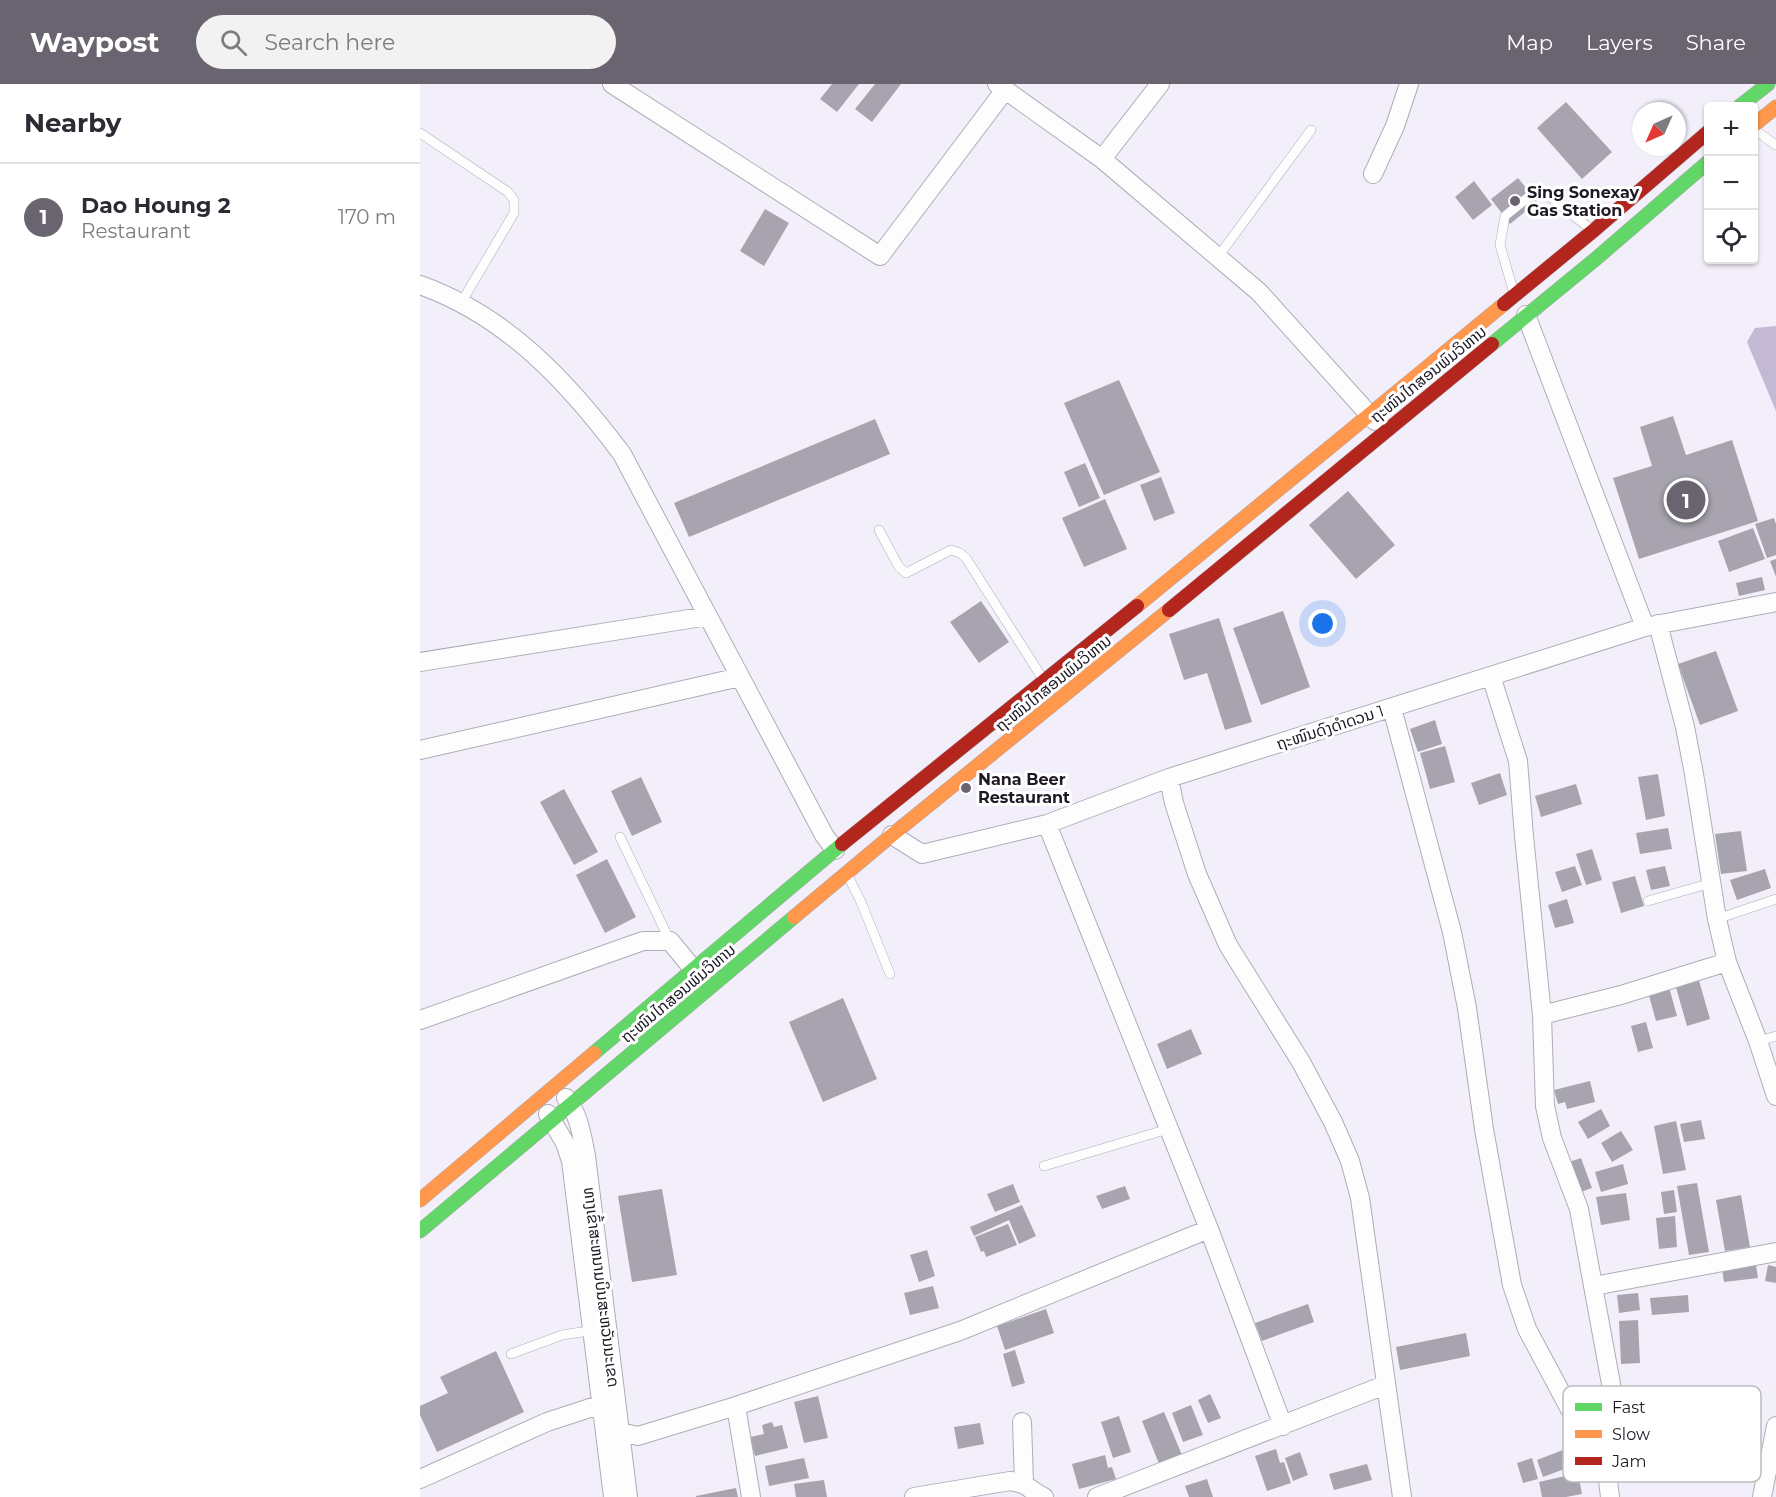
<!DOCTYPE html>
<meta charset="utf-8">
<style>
body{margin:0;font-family:Montserrat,"Noto Sans Lao",sans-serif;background:#f2f2f3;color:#2b2b33}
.controls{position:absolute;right:18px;top:18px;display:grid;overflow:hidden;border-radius:6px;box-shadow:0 2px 4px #0004}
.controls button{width:54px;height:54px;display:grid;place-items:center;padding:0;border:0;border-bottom:2px solid #e1e1e2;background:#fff;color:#2b2b33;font:30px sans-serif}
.compass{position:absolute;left:1212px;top:18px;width:54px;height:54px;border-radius:50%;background:#fff;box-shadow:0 2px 4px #0004;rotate:225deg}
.you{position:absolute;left:903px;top:540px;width:21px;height:21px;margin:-15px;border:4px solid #fff;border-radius:50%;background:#1a73e8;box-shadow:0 0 0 9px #1a73e833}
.badge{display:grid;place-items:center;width:39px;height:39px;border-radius:50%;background:#69646f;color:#fff;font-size:20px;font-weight:700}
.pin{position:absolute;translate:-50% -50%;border:3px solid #fff;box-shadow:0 2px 6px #0006}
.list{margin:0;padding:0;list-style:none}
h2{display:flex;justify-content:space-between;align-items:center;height:78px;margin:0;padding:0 24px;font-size:26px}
h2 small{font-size:20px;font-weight:400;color:#7c7c81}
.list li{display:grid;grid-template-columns:39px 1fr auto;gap:18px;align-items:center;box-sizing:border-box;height:108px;padding:0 24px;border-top:2px solid #e1e1e2}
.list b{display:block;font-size:22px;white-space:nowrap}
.list p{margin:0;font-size:20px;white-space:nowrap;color:#7c7c81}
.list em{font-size:20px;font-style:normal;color:#7c7c81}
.icon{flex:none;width:33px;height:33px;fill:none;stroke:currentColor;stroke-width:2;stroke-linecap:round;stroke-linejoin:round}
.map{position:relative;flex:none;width:1356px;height:1413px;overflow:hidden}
header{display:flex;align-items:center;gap:36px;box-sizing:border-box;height:84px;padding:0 30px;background:#69646f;color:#fff}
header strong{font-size:28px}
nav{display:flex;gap:33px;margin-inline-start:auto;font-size:21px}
.search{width:420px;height:54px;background:#f2f2f3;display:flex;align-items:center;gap:15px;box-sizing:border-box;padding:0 21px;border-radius:33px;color:#7c7c81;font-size:22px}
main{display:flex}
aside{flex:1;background:#fff}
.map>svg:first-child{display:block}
</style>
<header>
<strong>Waypost</strong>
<div class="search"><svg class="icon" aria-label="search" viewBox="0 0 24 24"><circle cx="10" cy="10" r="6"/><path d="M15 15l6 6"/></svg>Search here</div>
<nav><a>Map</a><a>Layers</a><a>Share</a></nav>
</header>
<main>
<aside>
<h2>Nearby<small></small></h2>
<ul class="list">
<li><span class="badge">1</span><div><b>Dao Houng 2</b><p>Restaurant</p></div><em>170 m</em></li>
</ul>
</aside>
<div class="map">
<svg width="1356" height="1413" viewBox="0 0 1356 1413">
<rect width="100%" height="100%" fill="#f3effa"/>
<path fill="#c4b9d4" d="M1356 242V327L1327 258 1335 244Z"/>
<path fill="#a8a4af" d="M412 0H439L417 28 400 15Z
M455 0H481L452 38 435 25Z
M1146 18 1192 68 1162 95 1117 44Z
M1098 94 1117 118 1090 140 1071 115Z
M1054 97 1072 121 1053 136 1035 113Z
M345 125 369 139 344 182 320 167Z
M699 296 740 388 684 411 644 319Z
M1253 332 1266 371 1312 356 1338 437 1219 475 1193 394 1232 382 1220 343Z
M455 335 470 370 269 453 254 419Z
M665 379 680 414 659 423 644 388Z
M741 393 755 429 734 437 720 401Z
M928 407 975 461 936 495 889 441Z
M685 415 707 465 664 483 642 434Z
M1354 434 1356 440V471L1347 474 1335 440Z
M1333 444 1345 475 1309 488 1298 457Z
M1356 475V493L1350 477Z
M1342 493 1345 506 1319 512 1316 499Z
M561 517 589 558 559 579 530 538Z
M863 527 890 603 841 621 813 544Z
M799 534 832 638 805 646 787 589 764 596 749 550Z
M1296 567 1318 627 1280 641 1258 580Z
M1015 636 1022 660 998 668 990 645Z
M1025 662 1035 698 1010 705 1000 669Z
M1080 689 1087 711 1059 721 1051 699Z
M1238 690 1245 732 1226 736 1218 693Z
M221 693 242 738 212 752 191 707Z
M1156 700 1162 720 1121 733 1115 712Z
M144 705 178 768 154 781 120 718Z
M1248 744 1252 765 1220 770 1216 749Z
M1321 747 1327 787 1301 790 1295 750Z
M1172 765 1182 796 1166 801 1156 770Z
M187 775 216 833 185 849 156 791Z
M1155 782 1162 801 1142 808 1135 788Z
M1245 782 1250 802 1231 806 1226 786Z
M1345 785 1351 804 1317 816 1310 796Z
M1215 792 1224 822 1201 829 1192 798Z
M1147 815 1154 839 1135 844 1128 821Z
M1278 893 1290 935 1267 942 1255 900Z
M1249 903 1257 932 1236 937 1228 908Z
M423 914 457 995 403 1018 369 938Z
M1226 938 1233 964 1218 968 1211 942Z
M771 945 782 970 747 985 737 960Z
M1170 997 1175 1018 1147 1025 1145 1018 1138 1020 1134 1006Z
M1181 1025 1190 1042 1168 1055 1158 1038Z
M1281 1036 1285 1055 1264 1058 1260 1040Z
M1256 1037 1266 1086 1243 1090 1234 1042Z
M1201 1047 1213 1066 1192 1078 1181 1059Z
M1161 1074 1172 1104 1161 1108 1149 1078Z
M1203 1080 1208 1100 1181 1108 1175 1088Z
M1277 1099 1289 1168 1269 1171 1257 1102Z
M593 1100 600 1118 575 1128 567 1110Z
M705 1102 710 1115 682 1125 676 1112Z
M242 1105 257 1191 212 1198 198 1112Z
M1254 1106 1257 1128 1244 1130 1241 1108Z
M1206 1109 1210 1136 1181 1141 1176 1113Z
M1321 1111 1330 1163 1305 1167 1296 1116Z
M602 1121 616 1152 599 1160 589 1136 554 1152 550 1143Z
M1255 1132 1257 1163 1239 1165 1236 1134Z
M588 1140 597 1161 566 1173 564 1167 561 1168 555 1153Z
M507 1166 515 1192 499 1198 490 1171Z
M1336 1181 1338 1194 1304 1198 1302 1185Z
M1348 1181 1356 1183V1199L1345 1197Z
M513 1202 519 1224 490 1231 484 1209Z
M1218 1209 1220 1226 1199 1229 1197 1211Z
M1268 1211 1269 1228 1232 1231 1230 1214Z
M888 1220 894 1238 842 1257 835 1239Z
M626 1225 634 1249 585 1266 577 1242Z
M1218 1236 1220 1279 1201 1280 1199 1237Z
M1046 1249 1050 1272 980 1286 976 1263Z
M595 1266 605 1299 592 1303 583 1270Z
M76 1267 104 1328 17 1368 0 1331V1322L28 1309 20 1293Z
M790 1310 801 1334 788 1339 778 1316Z
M398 1312 408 1354 384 1359 374 1318Z
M771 1321 783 1351 763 1358 752 1329Z
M744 1328 762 1371 739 1380 722 1337Z
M699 1332 711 1368 693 1374 681 1338Z
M352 1338 354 1343 362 1341 368 1364 335 1372 330 1353 344 1350 342 1341Z
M560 1339 564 1360 538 1365 534 1343Z
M1148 1364 1155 1381 1123 1393 1117 1376Z
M856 1365 860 1379 864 1378 871 1399 847 1407 835 1372Z
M880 1368 888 1391 873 1397 865 1374Z
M685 1371 688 1384 692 1383 696 1395 659 1405 652 1380Z
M384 1374 389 1394 349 1402 345 1382Z
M1112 1374 1118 1395 1103 1399 1097 1379Z
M947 1380 952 1396 914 1406 909 1390Z
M1158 1389 1162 1410 1146 1413H1122L1119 1398Z
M787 1395 793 1413H769L765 1402Z
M404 1396 407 1413H376L374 1400Z
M316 1404 318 1413H276V1412Z"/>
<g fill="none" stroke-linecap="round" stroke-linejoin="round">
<defs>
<path id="lane" d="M1336 47 1356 61
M0 49 88 108 94 116V129L41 219
M798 173 891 46
M1093 206 1080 161 1085 132 1111 111 1129 112 1168 143
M459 446 479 483 486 489 531 466 540 469 546 474 621 592
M200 753 250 857
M429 794 441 818 470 890
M1228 817 1291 799
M1297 835 1356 815
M1338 957 1356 952
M624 1082 748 1045
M91 1270 142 1251 175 1246"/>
<path id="street" d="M192 0 460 172 585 6
M577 0 682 75 839 208 955 337
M682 75 740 0
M953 90 975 42 989 0
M0 201C87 232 148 298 202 370L404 751 415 766
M1106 231 1225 543
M1238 540 1265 643 1274 690 1297 835 1307 878 1338 957 1356 1012
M0 578 288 532
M1071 592 1098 677 1104 752 1122 931 1125 1022 1132 1054 1159 1125 1191 1300 1192 1335 1186 1380 1190 1413
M972 624 1032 848 1047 924 1064 1045 1092 1201 1107 1245 1161 1346 1186 1380
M0 666 320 593
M749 694 754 719 777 790 808 861 881 978 913 1038 930 1077 940 1114 982 1413
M627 740 789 1145 863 1342
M472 751 502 770 627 740 749 694 1225 543 1356 518
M1122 931 1201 911 1307 878
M0 936 223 857H250L274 886
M146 1014C159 1030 162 1052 166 1072L208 1413
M128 1030 145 1059 151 1077 193 1413
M1174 1202 1356 1168
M602 1338 604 1399
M200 1348 218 1352 316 1322
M0 1395 127 1338 182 1320
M331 1413 316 1322 540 1247 789 1145
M494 1413 590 1397C611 1400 609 1407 624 1413
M677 1413 965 1301
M1342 1413 1356 1342"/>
<path id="fast" d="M1320 22 1348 0
M1072 260 1178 173 1288 78
M174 969 422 760
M0 1147 374 833"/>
<path id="slow" d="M1334 41 1356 23
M717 522 1084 220
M374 833 472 751 749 526
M0 1116 174 969"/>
<path id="jam" d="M1084 220 1173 147 1288 48
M749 526 1072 260
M422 760 717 522"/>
</defs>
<use href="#lane" stroke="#b0acb7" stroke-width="10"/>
<use href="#street" stroke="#b0acb7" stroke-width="20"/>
<use href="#fast" stroke="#b0acb7" stroke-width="15"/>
<use href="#slow" stroke="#b0acb7" stroke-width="15"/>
<use href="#jam" stroke="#b0acb7" stroke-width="15"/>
<use href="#lane" stroke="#fdfdfe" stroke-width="9"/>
<use href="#street" stroke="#fdfdfe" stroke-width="18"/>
<use href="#fast" stroke="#63d668" stroke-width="14"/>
<use href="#slow" stroke="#ff974d" stroke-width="14"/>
<use href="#jam" stroke="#b3261e" stroke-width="14"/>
</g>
<g fill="#69646f" stroke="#fff" stroke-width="2">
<circle cx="1095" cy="117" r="6"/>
<circle cx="546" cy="704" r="6"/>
</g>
<g text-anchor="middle" stroke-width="6" stroke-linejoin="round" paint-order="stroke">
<g font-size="16" font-weight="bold" fill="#1e1924" stroke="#fff" text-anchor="start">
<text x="1107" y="114">Sing Sonexay<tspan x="1107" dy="18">Gas Station</tspan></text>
<text x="558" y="701">Nana Beer<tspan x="558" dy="18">Restaurant</tspan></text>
</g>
<g font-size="16" fill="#1e1924" stroke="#fff">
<text transform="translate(1008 290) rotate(-39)" y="6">ຖະໜົນໄກສອນພົມວິຫານ</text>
<text transform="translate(633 599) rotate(-39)" y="6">ຖະໜົນໄກສອນພົມວິຫານ</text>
<text transform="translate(910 643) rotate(-18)" y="6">ຖະໜົນດົງດຳດວນ 1</text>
<text transform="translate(258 909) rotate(-40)" y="6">ຖະໜົນໄກສອນພົມວິຫານ</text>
<text transform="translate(182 1203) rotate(83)" y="6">ທາງເຂົ້າສະຫນາມບິນສະຫວັນນະເຂດ</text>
</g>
</g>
<rect x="1143" y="1302" width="198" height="96" rx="9" fill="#fff" stroke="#bcbabd" stroke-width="1.5"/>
<rect x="1155" y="1319" width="27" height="8" fill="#63d668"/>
<rect x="1155" y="1346" width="27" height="8" fill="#ff974d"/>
<rect x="1155" y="1373" width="27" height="8" fill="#b3261e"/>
<g font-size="16" fill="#1e1924">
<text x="1192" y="1329">Fast</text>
<text x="1192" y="1356">Slow</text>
<text x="1192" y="1383">Jam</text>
</g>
</svg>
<div class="controls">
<button>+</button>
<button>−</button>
<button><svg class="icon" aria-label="locate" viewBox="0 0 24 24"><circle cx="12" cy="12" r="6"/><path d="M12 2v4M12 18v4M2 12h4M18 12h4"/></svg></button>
</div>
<svg class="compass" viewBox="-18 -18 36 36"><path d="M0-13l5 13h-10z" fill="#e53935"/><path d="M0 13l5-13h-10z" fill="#7c7c81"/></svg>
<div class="you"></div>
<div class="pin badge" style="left:1266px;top:416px">1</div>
</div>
</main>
